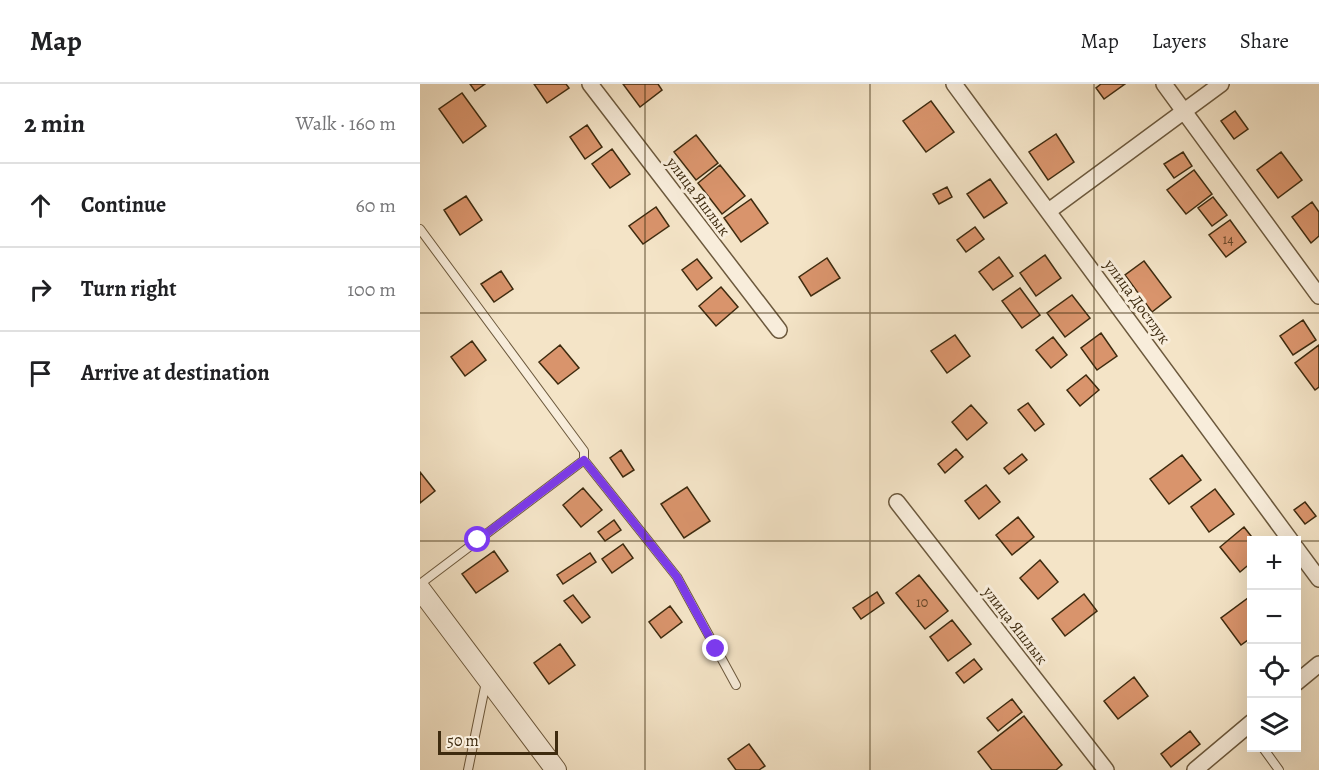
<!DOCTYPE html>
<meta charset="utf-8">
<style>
body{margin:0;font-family:Alegreya,serif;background:#f2f2f2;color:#202124}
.controls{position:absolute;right:18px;bottom:18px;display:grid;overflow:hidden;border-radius:0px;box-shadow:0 6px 24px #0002}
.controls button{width:54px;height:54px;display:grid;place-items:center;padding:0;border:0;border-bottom:2px solid #e0e0e0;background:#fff;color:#202124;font:30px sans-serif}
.scale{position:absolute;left:18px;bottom:15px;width:120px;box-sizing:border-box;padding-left:6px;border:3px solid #3e2b0f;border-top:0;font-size:16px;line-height:21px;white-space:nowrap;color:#3e2b0f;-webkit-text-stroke:4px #f8eddb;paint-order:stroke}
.stop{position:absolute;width:18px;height:18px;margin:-14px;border:4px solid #7c3aed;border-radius:50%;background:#fff}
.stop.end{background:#7c3aed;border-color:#fff;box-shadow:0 2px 6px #0008}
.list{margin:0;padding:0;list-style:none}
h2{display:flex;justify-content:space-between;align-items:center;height:78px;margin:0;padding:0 24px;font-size:26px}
h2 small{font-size:20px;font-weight:400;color:#757577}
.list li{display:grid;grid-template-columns:39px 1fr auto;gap:18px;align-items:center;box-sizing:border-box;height:84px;padding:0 24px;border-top:2px solid #e0e0e0}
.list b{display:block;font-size:22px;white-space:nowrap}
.list em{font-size:20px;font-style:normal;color:#757577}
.icon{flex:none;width:33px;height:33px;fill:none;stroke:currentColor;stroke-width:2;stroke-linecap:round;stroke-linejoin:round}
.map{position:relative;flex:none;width:899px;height:686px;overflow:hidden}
header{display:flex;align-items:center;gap:36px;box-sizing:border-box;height:84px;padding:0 30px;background:#fff;border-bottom:2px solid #e0e0e0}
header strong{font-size:28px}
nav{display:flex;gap:33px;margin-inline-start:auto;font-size:21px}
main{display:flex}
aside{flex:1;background:#fff}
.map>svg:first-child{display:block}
</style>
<header>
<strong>Map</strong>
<nav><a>Map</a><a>Layers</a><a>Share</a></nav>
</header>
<main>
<aside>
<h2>2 min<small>Walk · 160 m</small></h2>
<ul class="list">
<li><svg class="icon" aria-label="ahead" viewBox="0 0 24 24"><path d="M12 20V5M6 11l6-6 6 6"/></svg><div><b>Continue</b></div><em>60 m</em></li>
<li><svg class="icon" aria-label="right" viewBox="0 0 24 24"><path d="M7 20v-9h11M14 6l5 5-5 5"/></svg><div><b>Turn right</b></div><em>100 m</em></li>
<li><svg class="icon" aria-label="arrive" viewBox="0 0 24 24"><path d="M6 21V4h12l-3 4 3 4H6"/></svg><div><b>Arrive at destination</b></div></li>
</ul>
</aside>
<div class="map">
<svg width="899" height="686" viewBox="0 0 899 686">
<rect width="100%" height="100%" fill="#f4e4c7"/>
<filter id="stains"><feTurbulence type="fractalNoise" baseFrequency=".00333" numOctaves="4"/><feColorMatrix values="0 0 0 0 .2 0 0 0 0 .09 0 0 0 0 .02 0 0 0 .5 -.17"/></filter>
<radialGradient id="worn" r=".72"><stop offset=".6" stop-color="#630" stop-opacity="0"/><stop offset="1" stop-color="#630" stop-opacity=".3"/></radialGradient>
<path fill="#d9946c" stroke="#3e2b0f" stroke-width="1.5" d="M50 0H65L55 7Z
M114 0H146L149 4 127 19Z
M203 0H238L242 6 220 23Z
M681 0H705L684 15 676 4Z
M42 9 66 42 43 59 19 25Z
M511 17 534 48 506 68 483 37Z
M815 27 828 45 814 55 801 37Z
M167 41 182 63 165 75 150 53Z
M636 50 654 78 628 96 609 68Z
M276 51 298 79 276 96 254 68Z
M192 65 210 90 190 104 172 80Z
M763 68 772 82 754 94 744 80Z
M861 68 882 96 858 114 837 86Z
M300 81 325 112 302 130 278 99Z
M774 86 792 110 766 130 747 106Z
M570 95 587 119 564 134 547 110Z
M527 103 532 113 519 120 513 110Z
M46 112 62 136 40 151 24 126Z
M793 113 807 131 792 142 778 124Z
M331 115 348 139 321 158 304 134Z
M892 118 899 128V152L891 159 872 133Z
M236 123 249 142 223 160 209 142Z
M810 136 826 158 806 173 789 151Z
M555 143 564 155 546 168 537 156Z
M625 171 641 194 616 212 600 189Z
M579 173 593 192 573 206 559 188Z
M407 174 420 194 391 212 379 193Z
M277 175 292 194 277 206 262 186Z
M724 177 751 213 732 228 705 191Z
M81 187 93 205 74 218 61 200Z
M301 203 318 223 296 242 279 222Z
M600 204 620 231 602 244 582 217Z
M652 211 670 234 645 253 627 229Z
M883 236 896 256 873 271 860 252Z
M681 249 697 272 677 286 661 264Z
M535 251 550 272 527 289 511 267Z
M633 253 647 271 631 284 616 266Z
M52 257 66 276 45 292 31 273Z
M140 261 159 284 138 300 119 278Z
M899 261V303L895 306 875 279Z
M666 291 679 306 660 322 647 306Z
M608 319 624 340 615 347 598 326Z
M551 321 567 339 547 356 532 338Z
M536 365 543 373 525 389 518 380Z
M201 366 214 386 203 393 190 374Z
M602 370 607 376 589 390 584 384Z
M762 371 781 396 749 420 730 395Z
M0 388 15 407 0 419Z
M566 401 580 418 559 435 545 417Z
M267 403 290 437 264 454 241 420Z
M163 404 182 426 161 443 143 421Z
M795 405 814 430 789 448 771 423Z
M885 418 896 432 885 440 874 426Z
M598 433 614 453 592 471 576 451Z
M194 436 201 446 185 457 178 448Z
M824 443 835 457H832V478L820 488 800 463Z
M203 460 213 474 192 489 182 475Z
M74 467 88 487 56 509 42 490Z
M170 469 176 478 143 500 137 491Z
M620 476 638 498 618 515 600 494Z
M499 491 528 527 505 545 476 509Z
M457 508 464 519 441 535 433 524Z
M664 510 677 527 645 552 632 535Z
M153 511 170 533 162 539 144 517Z
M832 511V553L821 561 801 534Z
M250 522 262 538 241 554 229 538Z
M532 536 551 560 528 577 510 553Z
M140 560 155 581 129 600 114 579Z
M554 575 562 585 544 599 536 589Z
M714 593 728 612 698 635 684 617Z
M592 615 602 628 578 647 567 634Z
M604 632 642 681 636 686H572L558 668Z
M770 647 780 660 751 683 741 670Z
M329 660 345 682 339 686H316L308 675Z"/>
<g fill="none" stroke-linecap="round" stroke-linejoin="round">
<defs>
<path id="service" d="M0 145 164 367V376L0 500
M164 376 257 493 316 601
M843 664 859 686
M48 686 66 598"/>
<path id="minor" d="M170 0 359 246
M534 0 871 457
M744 0 899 212
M630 126 801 0
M477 418 686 686
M876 464 899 495
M876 599 899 580
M775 686 832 638"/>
<path id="tertiary" d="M0 505 136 686"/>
</defs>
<use href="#service" stroke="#6c593d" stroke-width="10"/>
<use href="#minor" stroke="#6c593d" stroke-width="18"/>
<use href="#tertiary" stroke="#6c593d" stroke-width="22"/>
<use href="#service" stroke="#f8eddb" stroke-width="8"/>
<use href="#minor" stroke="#f8eddb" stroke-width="15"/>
<use href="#tertiary" stroke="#f8eddb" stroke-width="20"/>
</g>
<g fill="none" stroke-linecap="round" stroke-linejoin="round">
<path stroke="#7c3aed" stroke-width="8" d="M58 456 164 376 257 493 296 565"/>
</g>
<path fill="none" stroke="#3e2b0f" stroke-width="1.5" stroke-opacity="0.55" d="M225 0V686M450 0V686M674 0V686M0 229H899M0 457H832M876 457H899"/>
<g text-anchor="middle" stroke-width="6" stroke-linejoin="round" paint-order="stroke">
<g font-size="14" fill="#654526">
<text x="808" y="160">14</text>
<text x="502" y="523">10</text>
</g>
<g font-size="16" fill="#3e2b0f" stroke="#f8eddb">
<text transform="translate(279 112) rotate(53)" y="6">улица Яшлык</text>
<text transform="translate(718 217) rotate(54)" y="6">улица Достлук</text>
<text transform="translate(596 541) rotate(52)" y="6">улица Яшлык</text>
</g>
</g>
<rect width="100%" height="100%" filter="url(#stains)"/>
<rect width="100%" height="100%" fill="url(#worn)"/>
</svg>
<div class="controls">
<button>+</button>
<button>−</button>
<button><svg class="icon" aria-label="locate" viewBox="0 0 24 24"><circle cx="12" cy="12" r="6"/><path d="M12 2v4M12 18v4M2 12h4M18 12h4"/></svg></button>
<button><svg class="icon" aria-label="layers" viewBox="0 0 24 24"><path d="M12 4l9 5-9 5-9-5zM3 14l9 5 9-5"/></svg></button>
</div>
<div class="scale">50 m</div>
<div class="stop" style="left:58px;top:456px"></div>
<div class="stop end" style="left:296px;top:565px"></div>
</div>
</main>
